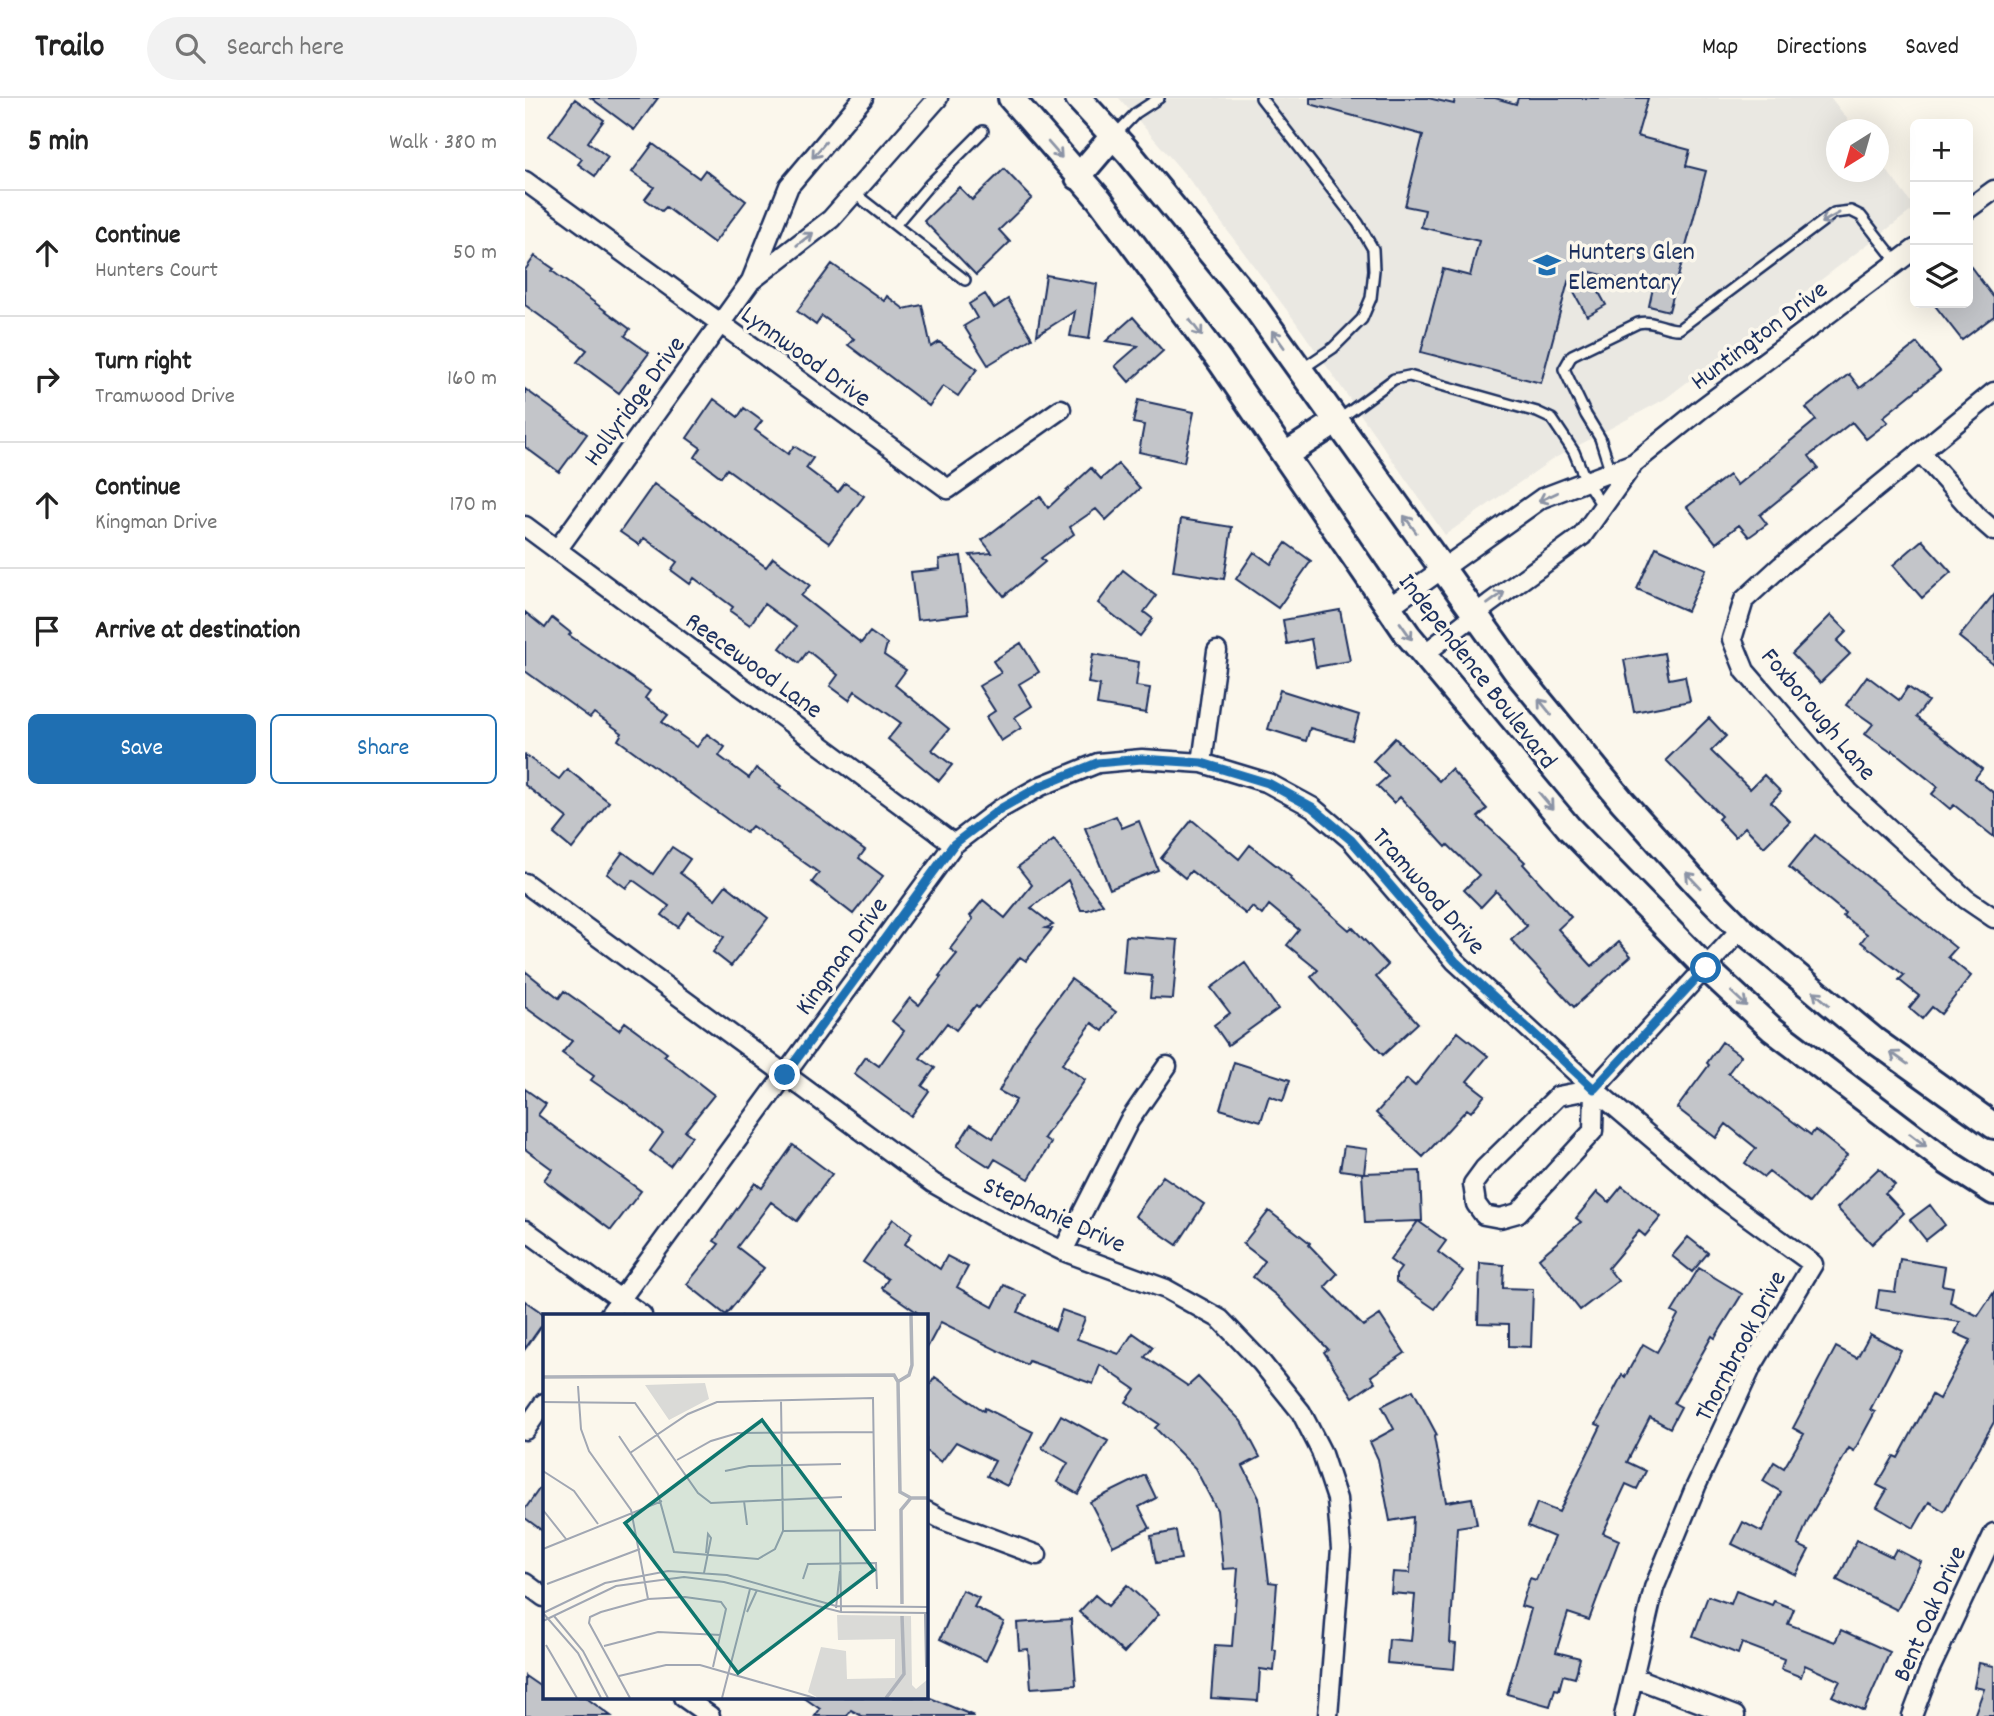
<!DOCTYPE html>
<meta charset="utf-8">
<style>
body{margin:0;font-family:Dekko,sans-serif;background:#f2f2f2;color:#222}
.controls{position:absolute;right:21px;top:21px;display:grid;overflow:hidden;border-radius:10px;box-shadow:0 7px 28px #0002}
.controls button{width:63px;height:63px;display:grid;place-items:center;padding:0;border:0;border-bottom:2px solid #e0e0e0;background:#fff;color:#222;font:35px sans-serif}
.compass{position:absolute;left:1301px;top:21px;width:63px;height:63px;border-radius:50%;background:#fff;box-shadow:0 7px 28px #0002;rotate:217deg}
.stop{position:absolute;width:21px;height:21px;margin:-16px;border:5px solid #1f6fb2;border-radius:50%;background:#fff}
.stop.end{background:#1f6fb2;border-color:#fff;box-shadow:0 2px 7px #0008}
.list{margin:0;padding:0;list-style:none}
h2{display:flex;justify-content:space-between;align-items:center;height:91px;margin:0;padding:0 28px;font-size:30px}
h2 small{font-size:23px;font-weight:400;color:#767676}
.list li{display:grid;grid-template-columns:46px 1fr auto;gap:21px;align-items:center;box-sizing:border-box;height:126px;padding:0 28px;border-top:2px solid #e0e0e0}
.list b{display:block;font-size:26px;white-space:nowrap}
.list p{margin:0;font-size:23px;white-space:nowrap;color:#767676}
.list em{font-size:23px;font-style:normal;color:#767676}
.actions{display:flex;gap:14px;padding:21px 28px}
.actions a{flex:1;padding:16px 0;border:2px solid #1f6fb2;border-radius:10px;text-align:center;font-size:24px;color:#1f6fb2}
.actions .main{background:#1f6fb2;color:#fff}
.icon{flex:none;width:38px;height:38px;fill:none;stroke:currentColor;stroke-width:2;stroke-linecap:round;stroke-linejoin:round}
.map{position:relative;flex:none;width:1469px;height:1618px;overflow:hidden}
header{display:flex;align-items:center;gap:42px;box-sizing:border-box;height:98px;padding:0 35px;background:#fff;border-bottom:2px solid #e0e0e0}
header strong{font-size:33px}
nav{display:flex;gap:38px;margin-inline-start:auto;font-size:24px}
.search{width:490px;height:63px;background:#f2f2f2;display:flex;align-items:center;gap:18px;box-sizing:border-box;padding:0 24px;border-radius:38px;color:#767676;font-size:26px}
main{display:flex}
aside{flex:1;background:#fff}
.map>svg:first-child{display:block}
</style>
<header>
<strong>Trailo</strong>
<div class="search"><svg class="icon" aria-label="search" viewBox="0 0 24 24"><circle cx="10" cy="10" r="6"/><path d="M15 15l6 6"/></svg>Search here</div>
<nav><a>Map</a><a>Directions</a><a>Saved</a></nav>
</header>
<main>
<aside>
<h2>5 min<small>Walk · 380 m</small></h2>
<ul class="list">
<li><svg class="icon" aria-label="ahead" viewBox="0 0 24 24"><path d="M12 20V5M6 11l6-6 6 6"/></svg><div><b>Continue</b><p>Hunters Court</p></div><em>50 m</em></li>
<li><svg class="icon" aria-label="right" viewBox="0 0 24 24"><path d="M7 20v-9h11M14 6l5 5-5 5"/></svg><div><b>Turn right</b><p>Tramwood Drive</p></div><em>160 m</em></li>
<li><svg class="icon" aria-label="ahead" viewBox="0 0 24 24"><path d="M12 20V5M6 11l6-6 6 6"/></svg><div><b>Continue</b><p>Kingman Drive</p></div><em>170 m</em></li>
<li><svg class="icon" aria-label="arrive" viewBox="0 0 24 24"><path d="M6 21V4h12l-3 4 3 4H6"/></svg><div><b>Arrive at destination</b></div></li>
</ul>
<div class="actions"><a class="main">Save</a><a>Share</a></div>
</aside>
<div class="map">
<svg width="1469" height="1618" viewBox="0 0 1469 1618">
<rect width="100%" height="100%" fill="#fbf7ec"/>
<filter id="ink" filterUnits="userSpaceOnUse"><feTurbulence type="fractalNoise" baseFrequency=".0143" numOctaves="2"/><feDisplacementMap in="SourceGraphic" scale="14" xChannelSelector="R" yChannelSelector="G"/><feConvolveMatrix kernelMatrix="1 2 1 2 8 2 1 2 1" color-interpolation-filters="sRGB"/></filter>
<g filter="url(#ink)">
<path fill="#eae8e2" d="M594 0H1306L1330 31 1311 32V74H1353L1354 62 1390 110 1140 301 1028 361 920 437 770 223 663 80Z"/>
<path fill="#c3c5c9" stroke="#1b2f5e" stroke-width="2" d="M66 0H133L109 32Z
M785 0H903L929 6 930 0H970L991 6 993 0H1123L1112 38 1165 52 1161 68 1181 73 1144 213 1124 208 1128 190 1062 173 1081 207 1062 218 1043 184 1016 285 896 254 918 171 945 178 954 143 896 129 900 112 880 108 898 37 785 6Z
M50 1 79 22 63 44 83 59 70 78 53 66 57 61 24 38Z
M128 46 174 80 180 72 221 103 189 145 141 109 137 113 120 101 129 89 107 74Z
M479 71 507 100 474 132 485 144 451 177 399 123 434 89 447 102Z
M10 158 29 171 27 173 105 231 100 238 124 255 94 295 52 264 62 252 0 207V172Z
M1443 165 1469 200V218L1437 242 1408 205H1443Z
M307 166 359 203 362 198 379 211 397 207 406 249 414 244 452 271 433 298 418 288 404 308 323 247 329 241 297 218 291 227 272 213Z
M521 177 572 186 564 241 545 238 550 213 512 237Z
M460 196 469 210 483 201 507 240 463 267 439 228 452 220 444 206Z
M608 219 638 253 604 284 590 268 613 248 581 243Z
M1392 245 1415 273 1358 319 1363 324 1341 341 1327 324 1284 358 1293 370 1235 417 1242 426 1224 439 1214 427 1191 445 1162 409 1204 377 1212 387 1291 322 1281 310 1324 276 1335 290Z
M0 291 62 336 34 374 0 349Z
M189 301 213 319 219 310 237 323 230 332 263 356 269 348 288 360 281 370 313 394 320 385 339 398 304 445 202 371 196 379 170 359 176 350 162 340Z
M613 302 669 314 659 364 614 354 619 327 608 325Z
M593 366 615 390 581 422 571 411 545 429 549 436 516 460 520 464 479 498 445 457 467 455 457 442 515 398 523 410 566 370 576 381Z
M129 386 241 469 248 460 285 487 276 498 336 545 345 534 362 546 359 557 381 572 370 587 424 631 407 652 427 667 414 683 363 641 376 625 330 593 324 602 305 588 313 577 283 553 274 565 255 550 271 529 239 506 225 527 205 513 208 509 169 480 165 486 146 472 152 464 119 440 114 447 95 434Z
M656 421 707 429 699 481 648 473Z
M1397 442 1426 474 1397 500 1368 467Z
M761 445 786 463 753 510 711 481 729 454 746 466Z
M1131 449 1181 471 1162 513 1112 491Z
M436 458 443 516 392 522 386 474 415 471 414 461Z
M598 472 631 498 619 514 628 521 615 538 573 505Z
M1469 496V567L1434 539Z
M815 512 825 563 791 569 786 541 762 546 758 522Z
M0 514 20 530 27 520 46 535 44 537 125 593 120 600 143 617 137 624 172 649 182 636 200 649 194 658 224 680 231 670 256 688 254 690 340 752 334 760 358 778 328 816 287 784 294 775 227 728 221 735 93 642 97 635 69 615 65 620 0 573Z
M1306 517 1322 533 1312 543 1325 556 1295 585 1267 556Z
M496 545 514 574 494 586 507 608 490 619 496 630 476 643 461 619 470 613 454 588 476 575 468 563Z
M1139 555 1144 581 1160 578 1165 603 1109 614 1099 562Z
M568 556 614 564 611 588 625 590 621 615 572 607 575 587 563 585Z
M1342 578 1374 602 1383 589 1403 603 1391 619 1457 671 1450 680 1469 695V739L1429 707 1425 711 1407 696 1413 689 1367 652 1366 654 1340 636 1348 626 1321 607Z
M755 592 834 617 827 642 785 630 781 643 743 631Z
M1184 620 1201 638 1186 653 1225 691 1239 677 1256 694 1246 704 1265 723 1239 749 1220 729 1210 739 1193 721 1196 718 1141 662Z
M870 640 914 683 926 671 962 711 953 719 1000 764 998 766 1046 819 1033 831 1067 868 1094 844 1106 858 1049 909 986 842 1002 828 971 793 956 809 939 792 954 777 923 747 921 749 875 699 869 705 852 688 863 678 848 663Z
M0 657 34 681 42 671 84 704 47 751 29 736 42 720 0 687Z
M591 718 597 730 614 723 633 772 585 791 560 730Z
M667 722 714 761 725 747 766 779 765 781 824 832 827 829 863 867 851 879 893 925 858 957 786 879 793 872 762 847 774 832 744 807 737 817 727 809 721 816 666 773 660 780 636 760Z
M1290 737 1431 850 1423 859 1446 878 1416 916 1407 909 1397 921 1384 910 1394 898 1374 882 1379 877 1336 844 1342 836 1318 818 1320 815 1264 769Z
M529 742 578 806 563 812H556L543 782 506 810 528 827 521 830 527 831 501 863 495 859 454 910 451 907 431 932 422 925 395 960 410 970 397 988 404 993 386 1018 329 976 341 959 354 968 379 933 367 923 385 900 394 907 416 879 414 878 432 856 425 851 448 821 445 818 458 802 480 820 507 787 493 769Z
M147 749 165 761 155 775 190 801 201 787 243 820 206 868 188 854 199 839 164 814 153 829 137 817 144 808 108 782 101 790 82 776 98 754 128 776Z
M601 838 653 842 648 901 625 900 627 878 598 875Z
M720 865 753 911 703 947 689 927 705 915 686 890Z
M0 873 34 900 39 893 94 932 100 924 142 955 139 958 189 997 160 1033 167 1038 145 1068 125 1053 138 1035 104 1008 66 982 69 978 37 955 47 943 0 909Z
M546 881 591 914 578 933 567 925 537 966 560 982 519 1040 526 1045 504 1081 470 1061 465 1069 432 1048 446 1026 468 1040 491 1002 474 993 505 936Z
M933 934 963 958 942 983 960 997 946 1014 942 1011 898 1059 851 1015 882 981 890 988Z
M1197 944 1216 958 1203 975 1286 1037 1290 1032 1322 1057 1284 1105 1244 1074 1239 1079 1220 1065 1231 1050 1201 1026 1191 1040 1152 1010 1184 967 1182 965Z
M709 964 765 982 758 1003 744 998 736 1023 695 1011Z
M0 991 21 1006 13 1017 116 1093 86 1132 19 1082 27 1071 0 1051Z
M268 1047 307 1076 272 1123 246 1104 234 1120 212 1149 239 1170 201 1217 162 1186 194 1146 189 1143 230 1085 237 1090Z
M819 1048 842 1051 839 1075 895 1073 897 1123H893L921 1143 913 1154 938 1173 910 1211 871 1184V1177L876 1170 865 1162 893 1123 840 1125 837 1075 815 1072Z
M1354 1070 1370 1087 1360 1095 1379 1115 1347 1146 1312 1110Z
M638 1078 679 1106 652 1147 610 1118Z
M1097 1088 1136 1119 1120 1138 1114 1133 1083 1170 1093 1183 1055 1212 1014 1160 1056 1124 1051 1120 1072 1094 1084 1104Z
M1405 1107 1420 1127 1401 1142 1385 1122Z
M744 1113 785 1145 784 1147 812 1176 800 1189 838 1228 855 1217 880 1255 846 1278 850 1284 828 1299 799 1254 803 1251 752 1198 728 1179 740 1163 718 1146Z
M368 1121 387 1135 380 1146 415 1171 422 1158 443 1169 432 1189 468 1209 479 1187 501 1197 493 1214 530 1232 537 1212 560 1220 552 1241 594 1256 608 1235 628 1249 620 1259 663 1288 673 1279 716 1323 735 1359 718 1368 734 1400 744 1484 752 1485 747 1551 751 1552 749 1573 735 1571 733 1603 686 1600 690 1547 707 1548 713 1470 698 1471 692 1412 670 1370 630 1330 634 1326 601 1304 610 1291 575 1267 568 1286 504 1263 502 1267 416 1224 401 1252V1217H396L357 1190 363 1181 338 1164Z
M1163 1139 1183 1155 1167 1174 1147 1158Z
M1375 1161 1420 1169 1417 1187 1428 1189 1425 1204 1453 1218 1469 1194V1324L1419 1413 1404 1404 1389 1430 1352 1409 1362 1392 1352 1387 1369 1358 1373 1360 1407 1297 1414 1301 1446 1242 1430 1235 1435 1224 1351 1211 1354 1192 1370 1194Z
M955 1165 979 1167 978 1190 1008 1191 1006 1249 984 1248V1226L953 1225Z
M1174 1170 1217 1196 1190 1240 1187 1238 1149 1305 1156 1309 1145 1330 1125 1319 1102 1364 1121 1373 1112 1391 1101 1386 1078 1435 1094 1442 1064 1522 1043 1515 1031 1554 1055 1560 1050 1580 1038 1577 1034 1592 1030 1591 1025 1608 982 1596 1006 1511 996 1508 1005 1480 1011 1482 1029 1439 1003 1428 1012 1405 1034 1414 1076 1328 1071 1326 1097 1277 1100 1279 1118 1246 1132 1254 1153 1217 1147 1214Z
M0 1203 20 1217 19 1224 0 1251Z
M1345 1236 1376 1252 1345 1312 1350 1314 1329 1353 1324 1350 1283 1422 1273 1447 1284 1452 1271 1477 1207 1446 1218 1424 1237 1434 1256 1394 1238 1383 1249 1364 1259 1370 1279 1336 1268 1330 1311 1249 1332 1260Z
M410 1279 459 1313 460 1310 508 1334 482 1388 462 1378 470 1363 431 1344 416 1364 401 1353V1293Z
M888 1292 912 1337 909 1339 921 1404 947 1400 952 1426 932 1429 925 1545 931 1546 929 1571 862 1565 864 1541 886 1543 890 1497 866 1495 868 1474 885 1475 888 1419 865 1423 853 1361 845 1344 869 1331 857 1308Z
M536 1317 583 1343 553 1396 532 1384 543 1365 517 1350Z
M620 1377 631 1400 614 1409 625 1430 588 1448 565 1404Z
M19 1384V1434L0 1420V1411Z
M651 1433 656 1461 631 1465 626 1438Z
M1332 1442 1367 1459 1371 1451 1396 1464 1372 1512 1312 1482Z
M602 1487 634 1516 599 1555 554 1514 570 1497 583 1508Z
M437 1492 454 1500 449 1509 479 1524 461 1563 415 1541Z
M1211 1493 1247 1507 1249 1503 1269 1511 1263 1526 1310 1544 1316 1532 1365 1554 1339 1613 1307 1598 1315 1583 1280 1567 1276 1579 1256 1571 1259 1561 1217 1545 1213 1556 1168 1538 1183 1498 1206 1506Z
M546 1521 551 1587 506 1590 503 1551 494 1552 492 1525Z
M1454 1565 1469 1568V1618H1449L1459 1591 1449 1589Z
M0 1578 19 1591V1599H60L86 1618H0Z
M278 1599H403L449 1618H337L326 1612 322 1618H290L295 1611Z"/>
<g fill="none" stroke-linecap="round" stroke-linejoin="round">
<defs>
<path id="lane" d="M736 0 833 125 848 151 849 172 846 200 837 221 808 250 777 271
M590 37 611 15 634 0
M329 95 440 182
M370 127 404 87 458 33
M812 323 869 281 884 278 1012 314 1027 321 1049 354 1061 383 1078 409
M1086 374 1075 340 1061 317 1039 271 1047 257 1113 225C1128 221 1140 232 1154 231L1309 115 1326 113 1336 118 1372 164"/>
<path id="street" d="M0 83 423 391 536 311
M1443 111 1469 92
M226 183 306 121 413 0
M1469 294 1256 468 1219 502 1207 541 1220 573 1325 695 1441 801 1469 820
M1395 354 1453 419 1469 433
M0 428 429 746
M32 452 226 183 264 88 338 0
M864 509 1017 400 1109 365
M898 557 965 505 1057 438 1109 365 1176 311 1390 151
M677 665 692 553
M0 785 408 1085 466 1118 538 1153 641 1191 695 1221 736 1264 776 1314 796 1353 812 1401 816 1451 803 1618
M1069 991 1068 1033 993 1115 975 1120 959 1117 951 1106 948 1086 959 1071 1033 998 1069 991 1216 831
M0 1132 117 1217
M538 1153 604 1023 642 968
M84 1217 429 746 475 711 516 688 573 665 617 661 677 665 743 685 787 709 826 742 930 863 1069 991 1196 1099 1288 1166 1227 1268 1171 1388 1129 1490 1099 1618
M0 1332 19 1305
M401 1413 418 1422 512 1457
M0 1485 19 1499
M1108 1579 1210 1618
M158 1599 185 1618
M1387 1618 1404 1573 1469 1435"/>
<path id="secondary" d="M486 0 575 102 695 263 883 537 1044 730 1181 870 1247 931 1422 1064 1469 1094
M553 0 603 54 730 209 993 576 1097 703 1171 785 1216 831 1349 942 1469 1028
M553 79 588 38
M760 357 811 324"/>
</defs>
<use href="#lane" stroke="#1b2f5e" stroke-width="14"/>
<use href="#street" stroke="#1b2f5e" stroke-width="23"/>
<use href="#secondary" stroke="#1b2f5e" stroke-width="30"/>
<use href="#lane" stroke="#fbf7ec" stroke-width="9"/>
<use href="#street" stroke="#fbf7ec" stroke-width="18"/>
<use href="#secondary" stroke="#fbf7ec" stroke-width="24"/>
</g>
<defs><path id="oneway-shaft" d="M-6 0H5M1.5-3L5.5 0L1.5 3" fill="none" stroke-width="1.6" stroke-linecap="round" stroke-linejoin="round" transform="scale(1.75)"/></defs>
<g stroke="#8b93a5">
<use href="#oneway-shaft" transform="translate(294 52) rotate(130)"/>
<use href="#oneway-shaft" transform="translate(530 52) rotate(49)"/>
<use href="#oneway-shaft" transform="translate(1305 120) rotate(151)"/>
<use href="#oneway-shaft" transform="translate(280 141) rotate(-38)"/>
<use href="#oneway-shaft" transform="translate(671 230) rotate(53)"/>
<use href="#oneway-shaft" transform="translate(753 241) rotate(-126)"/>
<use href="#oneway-shaft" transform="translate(1023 399) rotate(155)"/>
<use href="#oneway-shaft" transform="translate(885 426) rotate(-126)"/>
<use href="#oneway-shaft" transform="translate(971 500) rotate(-36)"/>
<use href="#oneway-shaft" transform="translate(881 533) rotate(55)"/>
<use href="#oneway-shaft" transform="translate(1020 609) rotate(-129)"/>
<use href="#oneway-shaft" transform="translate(1021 703) rotate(50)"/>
<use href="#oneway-shaft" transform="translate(1168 782) rotate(-133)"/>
<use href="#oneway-shaft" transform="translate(1296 900) rotate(-139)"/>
<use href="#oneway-shaft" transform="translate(1214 901) rotate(43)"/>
<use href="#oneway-shaft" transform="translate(1374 960) rotate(-145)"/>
<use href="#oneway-shaft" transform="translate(1393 1042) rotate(37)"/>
</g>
</g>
<g fill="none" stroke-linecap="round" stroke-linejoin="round" filter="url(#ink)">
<path stroke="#1f6fb2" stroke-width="9" d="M260 977 429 746 475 711 516 688 572 665 617 661 677 665 743 685 787 709 826 742 930 863 1069 991 1181 870"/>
</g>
<defs>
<symbol id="school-bare" viewBox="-9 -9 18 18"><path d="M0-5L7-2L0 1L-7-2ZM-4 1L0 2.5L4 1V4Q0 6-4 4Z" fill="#1f6fb2" stroke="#fbf7ec" stroke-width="2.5" paint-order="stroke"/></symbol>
</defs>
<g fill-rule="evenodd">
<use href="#school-bare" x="1003" y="148" width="38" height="38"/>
</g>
<g text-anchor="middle" stroke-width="7" stroke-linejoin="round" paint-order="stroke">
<g font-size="26" fill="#1b2f5e" stroke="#fbf7ec" text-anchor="start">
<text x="1043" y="161">Hunters Glen<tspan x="1043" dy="30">Elementary</tspan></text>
</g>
<g font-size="26" fill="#1b2f5e" stroke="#fbf7ec">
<text transform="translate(1233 236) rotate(-37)" y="9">Huntington Drive</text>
<text transform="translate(282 257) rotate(36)" y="9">Lynnwood Drive</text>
<text transform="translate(108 302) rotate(-54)" y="9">Hollyridge Drive</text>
<text transform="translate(230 566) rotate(36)" y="9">Reecewood Lane</text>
<text transform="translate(954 572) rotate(52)" y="9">Independence Boulevard</text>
<text transform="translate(1295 615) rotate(50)" y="9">Foxborough Lane</text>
<text transform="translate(905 792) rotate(49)" y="9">Tramwood Drive</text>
<text transform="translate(315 857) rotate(-54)" y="9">Kingman Drive</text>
<text transform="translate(530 1115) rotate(24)" y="9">Stephanie Drive</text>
<text transform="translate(1214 1247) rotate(-62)" y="9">Thornbrook Drive</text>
<text transform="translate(1403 1515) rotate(-66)" y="9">Bent Oak Drive</text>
</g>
</g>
<g transform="translate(18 1216)">
<rect width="385" height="385" fill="#fbf7ec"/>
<path d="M162 69 166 85 126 106 102 71ZM294 301 368 302 369 371 373 375 385 365V384H275L265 378 278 333 303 337 304 365 352 364V325L295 326Z" fill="#dadad7"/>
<path fill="none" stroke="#afb3bb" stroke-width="3.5" d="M0 63 351 61 355 68 357 178 368 184M356 67 366 61 369 51 368 1M359 290 358 196 368 184H385M343 384 361 360 359 302"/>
<path fill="none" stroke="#a1a7b3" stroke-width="2" d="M35 72 38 115 46 137 88 196 105 285M0 88 92 89 155 179 168 189 299 183M76 122 115 180 131 238 215 245 232 235 240 217 238 86M87 139 145 100 174 88 330 84 332 216 240 217M134 146 168 127 195 119 331 118M0 157 31 177 55 210M182 157 206 152 298 150M201 187 204 211M0 196 23 225M297 217 298 298M0 235 119 187M161 259 168 224 165 220 163 239M260 265 265 250 333 249 334 275M4 270 97 235M293 294 297 257M204 298 214 276M0 299 35 339 58 384M0 299 62 269 125 257 184 261 293 292 385 293M382 299 383 353M11 302 40 337 65 384M0 307 73 272 141 263 181 268 298 298 385 299M3 331 34 384M61 332 115 318 178 321M76 362 123 351H157L272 384M87 384 46 309 47 303 58 298 105 285 142 283 178 288 183 295 170 353M179 384 207 275"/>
<path fill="#0f766e" fill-opacity="0.15" stroke="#0f766e" stroke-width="3.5" d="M219 106 331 256 195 359 82 209Z"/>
<rect width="385" height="385" fill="none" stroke="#1b2f5e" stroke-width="3.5"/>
</g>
</svg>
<div class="controls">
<button>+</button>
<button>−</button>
<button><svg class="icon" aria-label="layers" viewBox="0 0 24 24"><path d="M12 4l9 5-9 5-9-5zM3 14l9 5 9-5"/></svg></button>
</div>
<svg class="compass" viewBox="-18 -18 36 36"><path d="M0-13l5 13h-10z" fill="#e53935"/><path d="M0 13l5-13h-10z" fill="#767676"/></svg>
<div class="stop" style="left:1181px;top:870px"></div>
<div class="stop end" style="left:260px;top:977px"></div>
</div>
</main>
